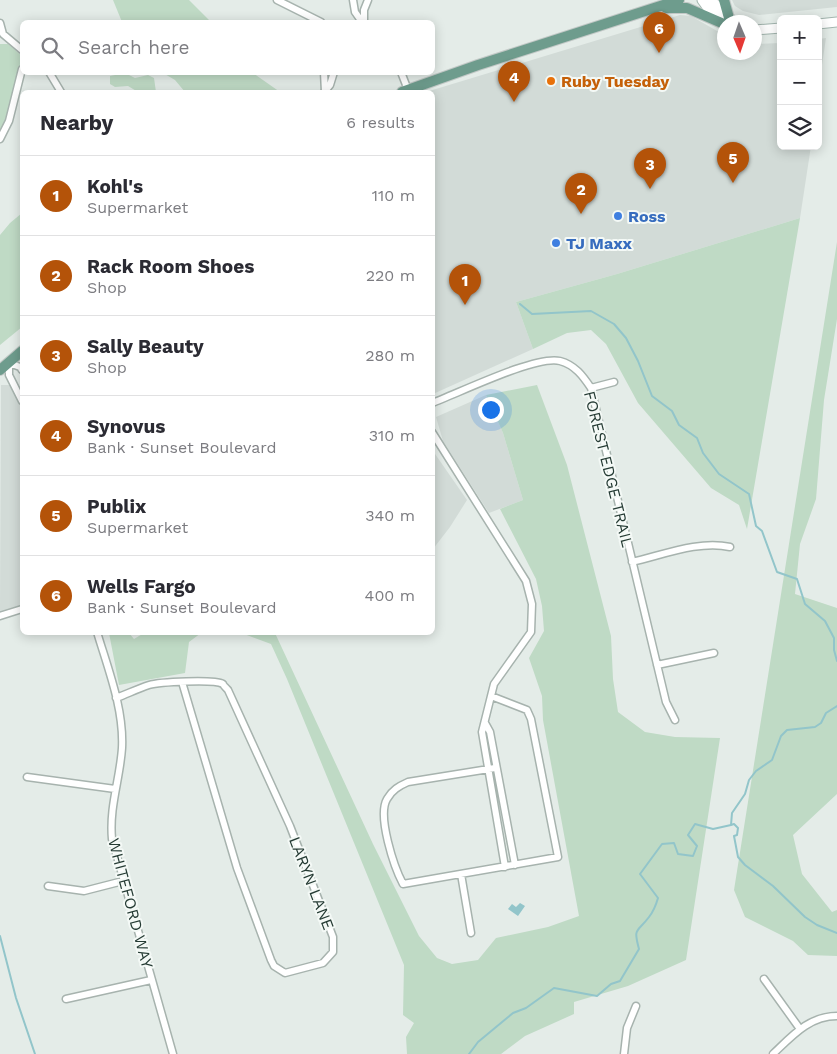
<!DOCTYPE html>
<meta charset="utf-8">
<style>
body{margin:0;font-family:"Work Sans",sans-serif;background:#f7f7f7;color:#2b2b33}
.controls{position:absolute;right:15px;top:15px;display:grid;overflow:hidden;border-radius:8px;box-shadow:0 2px 12px #0003}
.controls button{width:45px;height:45px;display:grid;place-items:center;padding:0;border:0;border-bottom:1px solid #e1e1e2;background:#fff;color:#2b2b33;font:25px sans-serif}
.compass{position:absolute;left:717px;top:15px;width:45px;height:45px;border-radius:50%;background:#fff;box-shadow:0 2px 12px #0003;rotate:178deg}
.you{position:absolute;left:490px;top:409px;width:18px;height:18px;margin:-12px;border:4px solid #fff;border-radius:50%;background:#1a73e8;box-shadow:0 0 0 8px #1a73e833}
.badge{display:grid;place-items:center;width:32px;height:32px;border-radius:50%;background:#b45309;color:#fff;font-size:16px;font-weight:700}
.pin{position:absolute;translate:-50% -41px;filter:drop-shadow(0 1px 2px #0008)}
.pin::after{content:'';position:absolute;top:26px;width:18px;height:15px;background:inherit;clip-path:polygon(0 0,100% 0,50% 100%)}
.list{margin:0;padding:0;list-style:none}
h2{display:flex;justify-content:space-between;align-items:center;height:65px;margin:0;padding:0 20px;font-size:21px}
h2 small{font-size:16px;font-weight:400;color:#7c7c81}
.list li{display:grid;grid-template-columns:32px 1fr auto;gap:15px;align-items:center;box-sizing:border-box;height:80px;padding:0 20px;border-top:1px solid #e1e1e2}
.list b{display:block;font-size:19px;white-space:nowrap}
.list p{margin:0;font-size:16px;white-space:nowrap;color:#7c7c81}
.list em{font-size:16px;font-style:normal;color:#7c7c81}
.icon{flex:none;width:28px;height:28px;fill:none;stroke:currentColor;stroke-width:2;stroke-linecap:round;stroke-linejoin:round}
.map{position:relative;flex:none;width:837px;height:1054px;overflow:hidden}
.search{position:absolute;background:#fff;box-shadow:0 2px 12px #0003;left:20px;top:20px;width:415px;height:55px;display:flex;align-items:center;gap:12px;box-sizing:border-box;padding:0 18px;border-radius:8px;color:#7c7c81;font-size:19px}
.panel{position:absolute;background:#fff;box-shadow:0 2px 12px #0003;left:20px;top:90px;width:415px;height:545px;border-radius:8px}
.map>svg:first-child{display:block}
</style>
<div class="map">
<svg width="837" height="1054" viewBox="0 0 837 1054">
<rect width="100%" height="100%" fill="#e4ece8"/>
<path fill="#d2dbd7" d="M732 0H837V7L759 15 743 11 735 6Z
M680 15 691 16 724 35V52H754L755 44 781 43V146H811L800 218 617 274 516 302 533 349 433 394 432 92H426Z
M826 38 818 92V39Z
M1 385H11L16 389 22 404V606L0 612Z
M486 395 503 433 523 500 489 513 443 441 436 417Z
M433 451 467 500 450 527 433 549Z"/>
<path fill="#bfdac5" d="M113 0H189L211 22H122Z
M0 44H8L22 56 6 121 0 133Z
M125 73 135 78 148 75 154 78 156 92H138L128 86 115 87 110 84V76Z
M163 73H253L280 92H185L175 80Z
M22 213V327L0 345V235L10 223Z
M800 218 747 529 739 505 711 488 638 403 606 344 591 330 567 333 533 349 516 302 617 274Z
M837 242V319L824 400 816 499 800 544 795 594 837 608V794L793 835 802 874 832 912 837 910V956L808 955 793 941 745 917 734 890Z
M537 385 567 465 611 636 613 679 618 712 645 732 675 737 720 738 686 960 628 986 574 1002V1014L525 1036 501 1054H407L406 1037 414 1023 403 1015 404 965 287 679 271 644 244 634 231 633H275L373 844 419 936 437 958 452 964 478 960 496 938 548 927 579 916 543 720 542 696 529 658 544 631 542 606 536 579 500 509 523 500 503 433 486 395Z
M109 633H129L134 639 144 633H201L189 642 185 673 119 685Z"/>
<path fill="#92c5ca" d="M520 903 525 906 518 916 508 909 512 904 516 907Z"/>
<g fill="none" stroke-linecap="round" stroke-linejoin="round">
<path stroke="#92c5ca" stroke-width="2" d="M520 304 532 314 591 311 614 324 626 338 638 361 652 396 672 411 679 425 697 438 703 453 719 474 749 494 756 526 762 531 777 572 797 579 805 604 825 621 834 638V650L837 661
M731 825 732 813 745 794 749 780 756 771 772 760 781 736 787 730 815 727 821 723 826 713 837 706
M731 825 734 824 738 828 737 835 734 836 738 857 745 865 773 886 805 917 817 925 837 933
M0 936 16 998 35 1054
M469 1054 478 1042 513 1013 526 1008 554 988 597 996 611 984 620 981 639 949C633 927 637 933 649 917 653 912 656 905 658 898L640 874 662 844 674 843 678 854 693 856 697 846 688 835 695 824 713 829 731 825"/>
<defs>
<path id="street" d="M277 0 321 22
M353 0 355 12 362 22
M364 22V10L368 0
M0 23 3 34 22 50
M49 72 61 92
M324 72 325 92
M401 72 408 90
M324 92 330 85 334 72
M0 139 9 121 22 69
M22 370 20 367 9 363V375L22 401
M591 388 614 382
M432 403C459 393 536 355 560 361 575 365 583 376 591 388L666 702 675 720
M432 432 526 581 532 604 531 632 494 684 482 732 505 867
M632 562C663 555 699 540 730 547
M0 616 22 609
M97 632C108 669 124 709 122 748 120 779 109 807 112 839L173 1054
M657 665 714 653
M491 696 527 710 531 719 558 857 403 884C394 867 377 816 387 799 392 790 399 786 408 782L495 768
M116 698C127 694 137 689 149 685 159 682 214 679 223 684 223 685 227 689 228 690L290 826 333 937V952L323 963 285 973 274 966 271 960 237 868 182 682
M485 723 490 732 515 865
M27 777 115 789
M461 874 471 933
M48 886 84 891 123 881
M764 979 800 1029
M66 999 151 980
M624 1054 627 1028 636 1006
M773 1054C792 1036 809 1016 837 1016"/>
<path id="secondary" d="M702 0 710 11 723 21
M711 0 734 22
M818 24 837 22
M754 30 781 28"/>
<path id="primary" d="M724 0 729 18
M666 8H687L724 24
M402 92 478 65 679 0
M0 370 22 351"/>
</defs>
<use href="#street" stroke="#a7b3ae" stroke-width="9"/>
<use href="#secondary" stroke="#a3b6af" stroke-width="11"/>
<use href="#primary" stroke="#c2c8c6" stroke-width="12"/>
<use href="#street" stroke="#fff" stroke-width="6"/>
<use href="#secondary" stroke="#fff" stroke-width="9"/>
<use href="#primary" stroke="#6e9c8d" stroke-width="10"/>
</g>
<circle fill="#e8710a" stroke="#f4f9f6" stroke-width="2" cx="551" cy="81" r="5"/>
<g fill="#3f7fe0" stroke="#f4f9f6" stroke-width="2">
<circle cx="618" cy="216" r="5"/>
<circle cx="556" cy="243" r="5"/>
</g>
<g text-anchor="middle" stroke-width="4" stroke-linejoin="round" paint-order="stroke">
<g font-size="16" font-weight="bold" fill="#c56008" stroke="#f4f9f6" text-anchor="start">
<text x="561" y="87">Ruby Tuesday</text>
</g>
<g font-size="16" font-weight="bold" fill="#366cbe" stroke="#f4f9f6" text-anchor="start">
<text x="628" y="222">Ross</text>
<text x="566" y="249">TJ Maxx</text>
</g>
<g font-size="16" fill="#253b34" stroke="#f4f9f6">
<text transform="translate(609 469) rotate(76)" y="6">FOREST EDGE TRAIL</text>
<text transform="translate(312 883) rotate(69)" y="6">LARYN LANE</text>
<text transform="translate(131 903) rotate(75)" y="6">WHITEFORD WAY</text>
</g>
</g>
</svg>
<div class="controls">
<button>+</button>
<button>−</button>
<button><svg class="icon" aria-label="layers" viewBox="0 0 24 24"><path d="M12 4l9 5-9 5-9-5zM3 14l9 5 9-5"/></svg></button>
</div>
<svg class="compass" viewBox="-18 -18 36 36"><path d="M0-13l5 13h-10z" fill="#e53935"/><path d="M0 13l5-13h-10z" fill="#7c7c81"/></svg>
<div class="you"></div>
<div class="pin badge" style="left:465px;top:305px">1</div>
<div class="pin badge" style="left:581px;top:214px">2</div>
<div class="pin badge" style="left:650px;top:189px">3</div>
<div class="pin badge" style="left:514px;top:102px">4</div>
<div class="pin badge" style="left:733px;top:183px">5</div>
<div class="pin badge" style="left:659px;top:53px">6</div>
<div class="search"><svg class="icon" aria-label="search" viewBox="0 0 24 24"><circle cx="10" cy="10" r="6"/><path d="M15 15l6 6"/></svg>Search here</div>
<section class="panel">
<h2>Nearby<small>6 results</small></h2>
<ul class="list">
<li><span class="badge">1</span><div><b>Kohl's</b><p>Supermarket</p></div><em>110 m</em></li>
<li><span class="badge">2</span><div><b>Rack Room Shoes</b><p>Shop</p></div><em>220 m</em></li>
<li><span class="badge">3</span><div><b>Sally Beauty</b><p>Shop</p></div><em>280 m</em></li>
<li><span class="badge">4</span><div><b>Synovus</b><p>Bank · Sunset Boulevard</p></div><em>310 m</em></li>
<li><span class="badge">5</span><div><b>Publix</b><p>Supermarket</p></div><em>340 m</em></li>
<li><span class="badge">6</span><div><b>Wells Fargo</b><p>Bank · Sunset Boulevard</p></div><em>400 m</em></li>
</ul>
</section>
</div>
